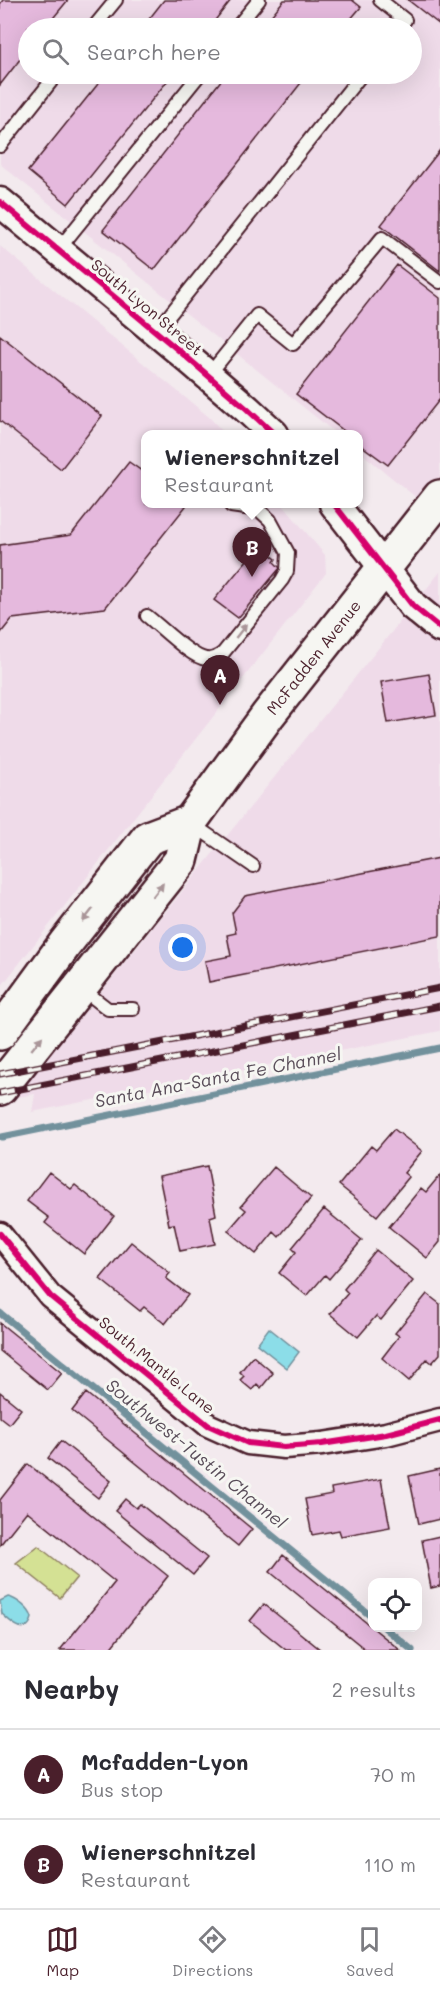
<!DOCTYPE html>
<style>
body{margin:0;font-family:Mali,sans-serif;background:#f7f7f7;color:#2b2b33}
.controls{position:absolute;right:18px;bottom:18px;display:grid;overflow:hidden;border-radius:12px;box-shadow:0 6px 24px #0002}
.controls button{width:54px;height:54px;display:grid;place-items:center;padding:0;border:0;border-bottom:2px solid #e1e1e2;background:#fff;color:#2b2b33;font:30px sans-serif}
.you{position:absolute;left:183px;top:948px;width:21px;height:21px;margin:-15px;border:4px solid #fff;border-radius:50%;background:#1a73e8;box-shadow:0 0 0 9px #1a73e833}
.badge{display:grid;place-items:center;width:39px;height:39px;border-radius:50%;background:#4a1f2b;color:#fff;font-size:20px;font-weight:700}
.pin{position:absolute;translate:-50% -50px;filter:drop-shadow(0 2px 3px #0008)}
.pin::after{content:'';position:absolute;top:32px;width:21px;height:18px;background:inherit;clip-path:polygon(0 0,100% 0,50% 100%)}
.popup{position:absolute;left:141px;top:430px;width:222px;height:78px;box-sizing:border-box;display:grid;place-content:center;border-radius:12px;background:#fff;filter:drop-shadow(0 2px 4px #0005);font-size:20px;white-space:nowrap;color:#7c7c81}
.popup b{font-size:22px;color:#2b2b33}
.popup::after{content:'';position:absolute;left:50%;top:100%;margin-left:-12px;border:12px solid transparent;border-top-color:#fff}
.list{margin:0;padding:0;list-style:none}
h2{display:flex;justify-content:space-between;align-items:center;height:78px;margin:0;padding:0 24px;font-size:26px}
h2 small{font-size:20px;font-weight:400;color:#7c7c81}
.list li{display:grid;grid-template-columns:39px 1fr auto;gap:18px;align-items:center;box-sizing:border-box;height:90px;padding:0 24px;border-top:2px solid #e1e1e2}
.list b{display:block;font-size:22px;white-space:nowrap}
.list p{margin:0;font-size:20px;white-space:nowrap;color:#7c7c81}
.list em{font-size:20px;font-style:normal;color:#7c7c81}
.icon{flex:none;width:33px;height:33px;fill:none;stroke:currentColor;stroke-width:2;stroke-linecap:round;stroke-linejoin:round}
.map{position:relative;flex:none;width:440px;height:1650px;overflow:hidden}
.search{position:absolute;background:#fff;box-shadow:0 6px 24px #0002;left:18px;right:18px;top:18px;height:66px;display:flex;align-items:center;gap:15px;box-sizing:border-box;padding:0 21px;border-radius:33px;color:#7c7c81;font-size:22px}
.sheet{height:258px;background:#fff}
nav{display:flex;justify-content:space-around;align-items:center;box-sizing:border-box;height:84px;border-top:2px solid #e1e1e2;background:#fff;font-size:16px;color:#7c7c81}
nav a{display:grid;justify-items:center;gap:3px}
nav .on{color:#4a1f2b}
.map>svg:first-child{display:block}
</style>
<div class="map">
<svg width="440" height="1650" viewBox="0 0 440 1650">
<rect width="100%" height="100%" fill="#f3eaee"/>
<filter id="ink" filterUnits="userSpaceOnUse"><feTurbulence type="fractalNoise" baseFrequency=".0167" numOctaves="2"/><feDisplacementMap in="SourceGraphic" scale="12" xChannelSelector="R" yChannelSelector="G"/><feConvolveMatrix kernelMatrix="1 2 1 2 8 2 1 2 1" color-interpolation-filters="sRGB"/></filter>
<g filter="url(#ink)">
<path fill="#efdbe9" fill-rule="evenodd" d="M0 0H440V517L359 451 358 434H337L0 164ZM28 28H412V74H28Z
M0 246 209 417 225 434H146V504H282L325 555 326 573 0 988Z
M440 572V1031L32 1112 35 1094 0 1100V1064L51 1054Z"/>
<path fill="#d4e194" stroke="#8f8060" stroke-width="1.5" d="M38 1546 77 1577 60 1598 16 1563Z"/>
<path fill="#8cdde8" stroke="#72919c" stroke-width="1.5" d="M269 1328 299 1352 287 1368 257 1344Z
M8 1597C17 1599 30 1609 32 1618 26 1638 11 1622 2 1614L0 1601Z"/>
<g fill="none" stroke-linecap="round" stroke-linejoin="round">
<path stroke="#72919c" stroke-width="7" d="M2 1137 440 1048
M0 1313 372 1617
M385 1628 412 1650"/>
</g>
<path fill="#e5b9dd" stroke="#4a1f2b" stroke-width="1.5" d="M3 0H68L45 28H28V49L0 85V4Z
M164 0H231L209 28H142Z
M284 0H352L361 7 343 28H261Z
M408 0H440V25Z
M106 74H173L68 204 28 171Z
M226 74H308L154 270 103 230Z
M440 150V271L381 225Z
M397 265 440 298V399L388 465 358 443V434H348L296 394Z
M0 335 102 416 61 469 0 421Z
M129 462 146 474V504H183L186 506 105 608 12 619 0 634V545L71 535Z
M257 548 264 554 266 551 276 559 274 562 280 568 238 618 214 600Z
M429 674 436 715 388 723 381 682Z
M440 858V936L209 982 205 961 231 956 227 935 236 933 232 913 245 896Z
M394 1129 422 1151 404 1173 409 1177 377 1216 339 1185 371 1146 376 1150Z
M207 1166 216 1215 210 1217 215 1244 180 1251 174 1224 169 1225 159 1176Z
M274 1167 311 1198 279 1237 274 1232 256 1254 228 1231 246 1210 241 1206Z
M49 1172 71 1189 75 1185 114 1216 84 1254 45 1223 49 1218 27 1201Z
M440 1175V1242L427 1258 389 1227 421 1188 426 1192Z
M324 1209 362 1240 329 1279 325 1275 307 1296 279 1273 296 1252 292 1248Z
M131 1242 170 1273 166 1278 188 1295 165 1324 144 1307 140 1311 100 1279Z
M376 1250 413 1281 381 1320 376 1316 358 1337 330 1314 348 1293 344 1289Z
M427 1294 440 1304V1354L432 1363 427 1359 409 1381 382 1358 399 1336 395 1333Z
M0 1323 62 1373 48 1390 0 1351Z
M253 1356 273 1373 261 1388 257 1384 252 1390 240 1380 244 1376 240 1372Z
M0 1392 21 1409 9 1424 0 1417Z
M86 1393 252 1529 238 1546 72 1411Z
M61 1441 111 1481 98 1498 48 1458Z
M28 1464 168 1576 109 1650H60L115 1582 27 1511 0 1545V1500Z
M440 1469V1519L419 1524 409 1476Z
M381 1479 390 1527 341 1536 339 1530 312 1535 305 1499 332 1494 331 1488Z
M125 1499 136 1508 140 1504 207 1558 193 1575 115 1511Z
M440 1536V1586L431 1588 422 1540Z
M283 1555 400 1650H366L270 1572Z
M264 1604 321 1650H286L250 1621Z"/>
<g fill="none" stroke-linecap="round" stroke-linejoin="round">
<defs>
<path id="service" d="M380 0 405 20 398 28
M93 28 116 0
M236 28 259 0
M0 146 57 74
M58 250 200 74
M156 332 362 74
M208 376 257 315 293 344 382 238 440 282
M147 616C160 626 192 658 206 659 213 660 218 657 223 653L282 580 287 571 288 553 270 520 259 510 231 506
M192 824 253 866
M81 988 108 1009H133"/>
<path id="minor" d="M0 1234 50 1296 208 1425 248 1443 284 1447 322 1444 386 1434 440 1420"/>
<path id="tertiary" d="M0 202 183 354 247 409 274 434
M334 504 413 606 440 628"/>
<g id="secondary">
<path d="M0 1033 65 944 148 838 190 822"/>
<path id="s1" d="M0 1088 181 860 190 822 268 715 440 497"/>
</g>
</defs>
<use href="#service" stroke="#4a1f2b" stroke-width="16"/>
<use href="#minor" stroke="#4a1f2b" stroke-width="27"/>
<use href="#tertiary" stroke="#4a1f2b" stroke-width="33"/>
<use href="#secondary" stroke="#4a1f2b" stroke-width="38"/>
<use href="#service" stroke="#f6f6f2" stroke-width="12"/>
<use href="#minor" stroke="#f6f6f2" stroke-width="22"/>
<use href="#tertiary" stroke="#f6f6f2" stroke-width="28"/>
<use href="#secondary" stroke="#f6f6f2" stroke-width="33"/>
<defs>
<path id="rail" d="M0 1074 440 988
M0 1093 440 1006"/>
</defs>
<use href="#rail" stroke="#4a1f2b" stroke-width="7"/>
<use href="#rail" stroke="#f6f6f2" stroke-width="4.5" stroke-dasharray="14" stroke-linecap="butt"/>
<defs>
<path id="cycleway" d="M0 202 183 354 247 409 274 434
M334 504 413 606 440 628
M0 1234 50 1296 208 1425 248 1443 284 1447 322 1444 386 1434 440 1420"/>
</defs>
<use href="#cycleway" stroke="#f6f6f2" stroke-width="10"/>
<use href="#cycleway" stroke="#d6006c" stroke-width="6"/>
</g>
<defs><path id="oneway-solid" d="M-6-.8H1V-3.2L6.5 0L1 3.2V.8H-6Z" transform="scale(1.5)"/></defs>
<g fill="#a99598">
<use href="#oneway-solid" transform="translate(241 631) rotate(-52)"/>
<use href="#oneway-solid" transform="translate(158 890) rotate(-52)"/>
<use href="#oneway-solid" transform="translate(88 915) rotate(128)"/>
<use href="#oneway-solid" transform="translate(37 1043) rotate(-51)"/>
</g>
</g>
<g text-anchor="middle" stroke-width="6" stroke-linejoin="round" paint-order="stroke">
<g font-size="16" fill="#4a1f2b" stroke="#f6f6f2">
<text transform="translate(147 307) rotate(40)" y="6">South Lyon Street</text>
<text dy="6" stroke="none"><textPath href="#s1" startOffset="536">McFadden Avenue</textPath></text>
<text transform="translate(157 1365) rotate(39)" y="6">South Mantle Lane</text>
</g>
<g font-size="18" font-style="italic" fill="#5a4e5a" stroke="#f6f6f2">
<text transform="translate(218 1078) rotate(-11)" y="6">Santa Ana-Santa Fe Channel</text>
<text transform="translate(196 1454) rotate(39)" y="6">Southwest-Tustin Channel</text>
</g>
</g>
</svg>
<div class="controls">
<button><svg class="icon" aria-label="locate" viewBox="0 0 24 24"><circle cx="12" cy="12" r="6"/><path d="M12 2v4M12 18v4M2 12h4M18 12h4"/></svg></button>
</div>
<div class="you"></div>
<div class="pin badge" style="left:220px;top:705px">A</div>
<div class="pin badge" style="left:252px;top:577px">B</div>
<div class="popup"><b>Wienerschnitzel</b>Restaurant</div>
<div class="search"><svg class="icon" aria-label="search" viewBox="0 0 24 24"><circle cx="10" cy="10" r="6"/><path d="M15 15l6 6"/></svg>Search here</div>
</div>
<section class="sheet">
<h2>Nearby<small>2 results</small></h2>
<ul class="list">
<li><span class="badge">A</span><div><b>Mcfadden-Lyon</b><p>Bus stop</p></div><em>70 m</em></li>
<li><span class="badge">B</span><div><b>Wienerschnitzel</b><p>Restaurant</p></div><em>110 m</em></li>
</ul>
</section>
<nav>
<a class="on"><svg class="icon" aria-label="map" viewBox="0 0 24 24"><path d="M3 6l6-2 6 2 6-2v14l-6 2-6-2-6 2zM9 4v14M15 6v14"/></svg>Map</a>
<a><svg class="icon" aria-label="directions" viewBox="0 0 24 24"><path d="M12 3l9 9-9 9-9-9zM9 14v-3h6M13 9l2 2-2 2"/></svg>Directions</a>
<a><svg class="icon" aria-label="saved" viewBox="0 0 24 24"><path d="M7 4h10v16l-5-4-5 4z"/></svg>Saved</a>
</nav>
